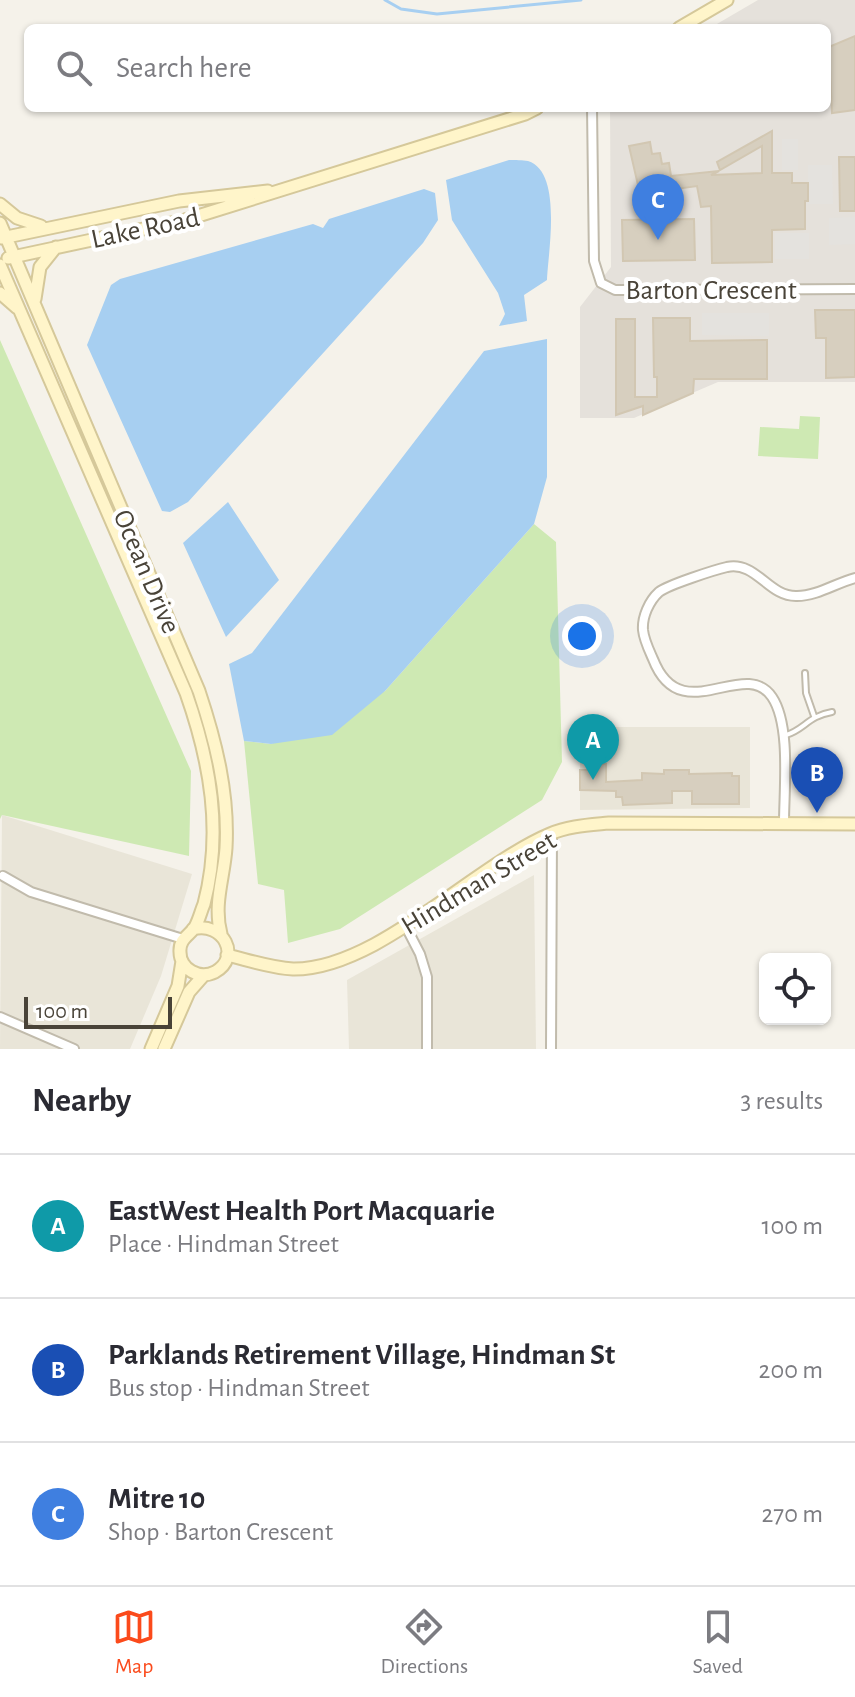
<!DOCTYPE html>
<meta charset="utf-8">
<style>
body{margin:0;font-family:"Alegreya Sans",sans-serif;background:#f2f2f3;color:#2b2b33}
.controls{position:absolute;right:24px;bottom:24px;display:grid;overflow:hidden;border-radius:12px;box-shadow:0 2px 6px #0004}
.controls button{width:72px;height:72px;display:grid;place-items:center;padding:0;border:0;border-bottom:2px solid #e1e1e2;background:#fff;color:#2b2b33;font:40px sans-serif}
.scale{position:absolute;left:24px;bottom:20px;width:148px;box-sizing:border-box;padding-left:8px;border:4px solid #494338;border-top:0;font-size:22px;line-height:28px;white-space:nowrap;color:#494338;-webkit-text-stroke:6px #fff;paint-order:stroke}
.you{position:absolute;left:582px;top:636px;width:28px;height:28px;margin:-20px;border:6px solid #fff;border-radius:50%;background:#1a73e8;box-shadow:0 0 0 12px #1a73e833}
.badge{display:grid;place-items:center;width:52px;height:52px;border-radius:50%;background:#fb4a1b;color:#fff;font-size:26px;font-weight:700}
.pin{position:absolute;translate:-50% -66px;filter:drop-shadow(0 2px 4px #0008)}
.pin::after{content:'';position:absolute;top:42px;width:28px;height:24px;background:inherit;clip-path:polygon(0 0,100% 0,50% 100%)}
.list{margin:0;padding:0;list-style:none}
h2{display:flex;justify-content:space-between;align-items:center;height:104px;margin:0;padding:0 32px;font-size:34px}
h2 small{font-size:26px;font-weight:400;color:#7c7c81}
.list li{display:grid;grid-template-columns:52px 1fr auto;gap:24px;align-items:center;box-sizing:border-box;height:144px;padding:0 32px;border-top:2px solid #e1e1e2}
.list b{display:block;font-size:30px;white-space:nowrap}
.list p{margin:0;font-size:26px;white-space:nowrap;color:#7c7c81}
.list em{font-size:26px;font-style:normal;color:#7c7c81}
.icon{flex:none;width:44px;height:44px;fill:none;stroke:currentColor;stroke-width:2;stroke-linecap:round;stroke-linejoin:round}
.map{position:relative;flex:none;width:855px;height:1049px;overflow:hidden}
.search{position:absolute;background:#fff;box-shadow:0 2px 6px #0004;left:24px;right:24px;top:24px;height:88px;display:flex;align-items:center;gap:20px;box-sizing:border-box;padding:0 28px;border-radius:12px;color:#7c7c81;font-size:30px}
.sheet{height:536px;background:#fff}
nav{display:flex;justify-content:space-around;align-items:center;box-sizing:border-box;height:112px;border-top:2px solid #e1e1e2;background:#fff;font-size:22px;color:#7c7c81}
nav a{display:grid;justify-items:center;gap:4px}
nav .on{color:#fb4a1b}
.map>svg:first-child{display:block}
</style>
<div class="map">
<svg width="855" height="1049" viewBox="0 0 855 1049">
<rect width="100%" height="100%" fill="#f5f2ea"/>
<path fill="#e9e5d8" d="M580 727H750V808L580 810Z
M2 815 192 874 161 976 130 1049H0Z
M534 875 536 1049H349L347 980Z"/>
<path fill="#e5e1db" d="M758 0H855V382H718L634 418H580V307L611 267 610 108H827V28H710Z"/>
<path fill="#cee9b3" d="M0 340 191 771 189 856 2 815 0 819Z
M800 416 820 417 818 459 758 456 760 427 799 429Z
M534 524 556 542 562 762 542 800 340 929 288 943 284 890 258 884 244 741 271 744 385 691Z"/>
<path fill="#e4e2de" d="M782 139H798V170H782Z
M808 165H832L833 204H808Z
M855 217V244L829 245V218Z
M775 233H809V259H775Z
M702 313H769V336L702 335Z"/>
<path fill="#a7cff1" d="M509 160C515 160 523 160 528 161 563 172 548 252 547 280L524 295 527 321 499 326 505 314 498 293 452 220 446 180Z
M424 189 435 193 438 220 423 243 188 502 170 512 162 511 87 345 111 285 120 279 313 224 323 228 329 219Z
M547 339V477L534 524 385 691 332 735 271 744 244 741 229 664 252 653 484 351Z
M228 502 279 580 226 637 183 543Z"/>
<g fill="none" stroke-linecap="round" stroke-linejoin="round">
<path stroke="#a7cff1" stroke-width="3" d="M385 0 401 9 437 14 581 0"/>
</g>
<path fill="#d7cfbf" stroke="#d2c7b2" stroke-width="2" d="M855 36V110L832 113 829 47Z
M772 131V173H792V183H808V201H805V229L772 230V262L712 263 711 206 701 207 697 186 640 194 629 146 650 142 652 154 660 153 662 164 669 163 671 176 719 171 711 175 762 173V146L720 170 717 162Z
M839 157H855V211H840Z
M694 219 695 260 623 261 622 220Z
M815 310H855V377L826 378V338H816Z
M653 318H690V341L767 340V379H694L693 393 643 415V406L616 415V319H635V397H657V377H654Z
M597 764H606V782L642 780V773L664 774V770H689V774L732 773V776H739V804H692V791H672V803L623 805 622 797H616V791L580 790V770H597Z"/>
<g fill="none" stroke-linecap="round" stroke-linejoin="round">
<defs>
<path id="lane" d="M805 673 806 693 814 716
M786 735C804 730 808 716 832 712"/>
<path id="street" d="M592 108 594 261 601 283 615 290 855 289
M784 823C784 789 791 725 772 697 744 656 681 731 653 659 649 650 644 640 643 630 642 617 649 601 659 592 668 585 714 570 727 567 757 561 768 597 797 596 817 596 836 583 855 578
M3 876 31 892 183 939
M405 925 420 954 427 977V1049
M0 1017 74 1049
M551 1049 552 833"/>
<path id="secondary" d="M679 28 727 0
M0 204 17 218 41 226
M0 223 199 691C216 742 229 794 226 848 224 878 213 904 221 934
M2 238 179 201 268 191
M8 258 185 220 525 114 537 108
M0 265 186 693C210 761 223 832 204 904 201 911 199 920 195 927 189 936 179 939 180 952 180 969 199 980 215 972 242 957 223 921 193 929
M0 293 17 308
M35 299 40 267 56 247
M227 955C248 960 271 968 293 969 376 970 474 866 550 834 568 826 589 825 609 823L855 824
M151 1049 178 986 182 961
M164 1049 189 992 204 975"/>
</defs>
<use href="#lane" stroke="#c1bbac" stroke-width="8"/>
<use href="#street" stroke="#c1bbac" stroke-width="12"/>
<use href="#secondary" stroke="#d5c89a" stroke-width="15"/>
<use href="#lane" stroke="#fff" stroke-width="4"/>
<use href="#street" stroke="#fff" stroke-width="8"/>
<use href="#secondary" stroke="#fff5ca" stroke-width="11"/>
</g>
<g text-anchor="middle" stroke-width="8" stroke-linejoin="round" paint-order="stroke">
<g font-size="28" fill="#494338" stroke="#fff">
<text transform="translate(145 227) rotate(-12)" y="10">Lake Road</text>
<text x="711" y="299">Barton Crescent</text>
<text transform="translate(148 571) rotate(67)" y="10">Ocean Drive</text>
<text transform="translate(478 882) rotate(-31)" y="10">Hindman Street</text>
</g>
</g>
</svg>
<div class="controls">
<button><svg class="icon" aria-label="locate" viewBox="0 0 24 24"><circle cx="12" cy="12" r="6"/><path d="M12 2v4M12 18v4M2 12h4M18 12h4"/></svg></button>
</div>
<div class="scale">100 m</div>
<div class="you"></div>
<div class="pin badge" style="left:593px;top:780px;background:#0f9aa8">A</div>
<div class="pin badge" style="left:817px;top:813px;background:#1a4fb4">B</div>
<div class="pin badge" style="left:658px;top:240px;background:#3f7fe0">C</div>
<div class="search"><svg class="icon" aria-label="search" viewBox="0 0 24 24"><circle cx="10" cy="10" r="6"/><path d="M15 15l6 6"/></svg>Search here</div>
</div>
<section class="sheet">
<h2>Nearby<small>3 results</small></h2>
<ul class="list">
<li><span class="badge" style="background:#0f9aa8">A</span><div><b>EastWest Health Port Macquarie</b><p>Place · Hindman Street</p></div><em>100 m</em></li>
<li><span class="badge" style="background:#1a4fb4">B</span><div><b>Parklands Retirement Village, Hindman St</b><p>Bus stop · Hindman Street</p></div><em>200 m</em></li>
<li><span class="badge" style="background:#3f7fe0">C</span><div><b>Mitre 10</b><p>Shop · Barton Crescent</p></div><em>270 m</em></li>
</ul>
</section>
<nav>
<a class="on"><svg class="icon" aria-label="map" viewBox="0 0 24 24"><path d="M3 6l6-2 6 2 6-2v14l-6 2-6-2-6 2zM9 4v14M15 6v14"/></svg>Map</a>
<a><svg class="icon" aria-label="directions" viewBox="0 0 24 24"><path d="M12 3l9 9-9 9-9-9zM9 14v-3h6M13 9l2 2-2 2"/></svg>Directions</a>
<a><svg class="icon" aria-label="saved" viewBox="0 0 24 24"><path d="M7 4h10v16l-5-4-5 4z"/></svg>Saved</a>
</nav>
